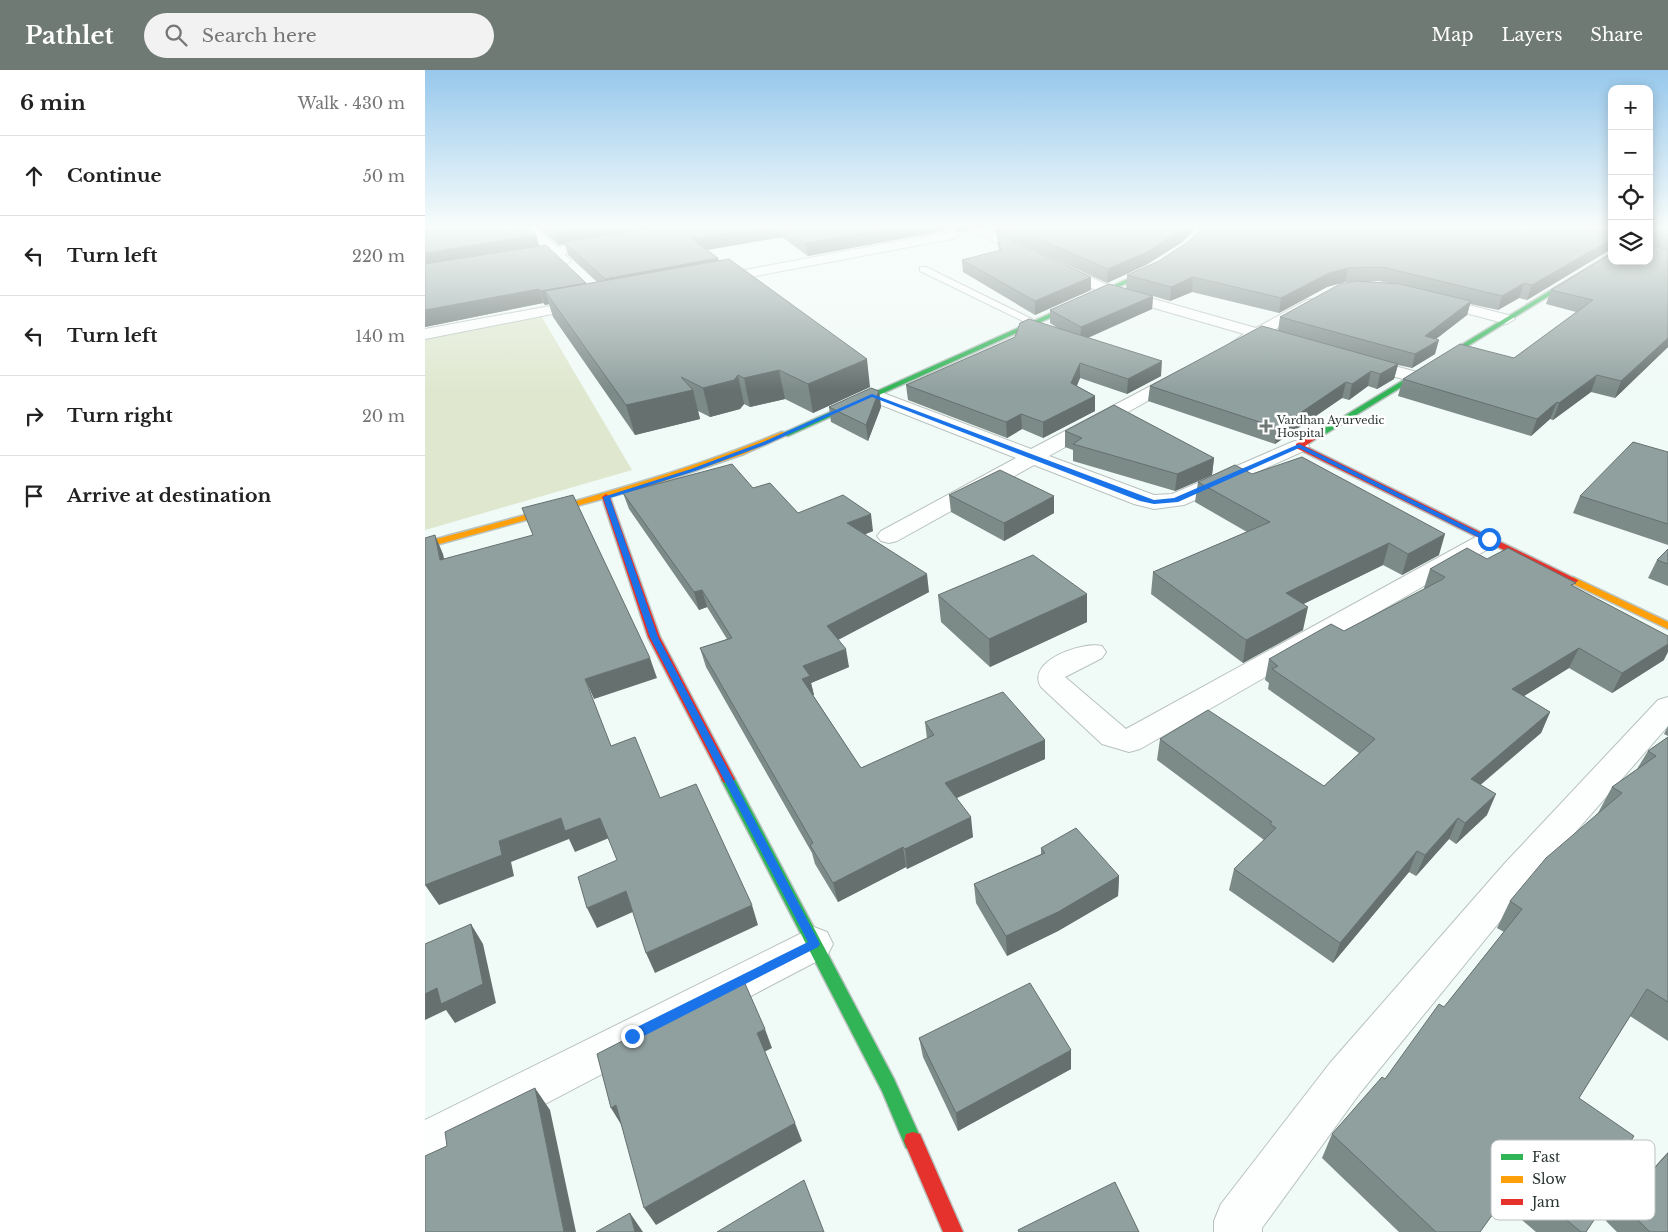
<!DOCTYPE html>
<meta charset="utf-8">
<style>
body{margin:0;font-family:"Libre Baskerville",serif;background:#f2f2f2;color:#222}
.controls{position:absolute;right:15px;top:15px;display:grid;overflow:hidden;border-radius:10px;box-shadow:0 2px 12px #0003}
.controls button{width:45px;height:45px;display:grid;place-items:center;padding:0;border:0;border-bottom:1px solid #e0e0e0;background:#fff;color:#222;font:25px sans-serif}
.stop{position:absolute;width:15px;height:15px;margin:-11px;border:4px solid #1a73e8;border-radius:50%;background:#fff}
.stop.end{background:#1a73e8;border-color:#fff;box-shadow:0 1px 5px #0008}
.list{margin:0;padding:0;list-style:none}
h2{display:flex;justify-content:space-between;align-items:center;height:65px;margin:0;padding:0 20px;font-size:21px}
h2 small{font-size:16px;font-weight:400;color:#767676}
.list li{display:grid;grid-template-columns:32px 1fr auto;gap:15px;align-items:center;box-sizing:border-box;height:80px;padding:0 20px;border-top:1px solid #e0e0e0}
.list b{display:block;font-size:19px;white-space:nowrap}
.list em{font-size:16px;font-style:normal;color:#767676}
.icon{flex:none;width:28px;height:28px;fill:none;stroke:currentColor;stroke-width:2;stroke-linecap:round;stroke-linejoin:round}
.map{position:relative;flex:none;width:1243px;height:1162px;overflow:hidden}
header{display:flex;align-items:center;gap:30px;box-sizing:border-box;height:70px;padding:0 25px;background:#6f7a75;color:#fff}
header strong{font-size:24px}
nav{display:flex;gap:28px;margin-inline-start:auto;font-size:18px}
.search{width:350px;height:45px;background:#f2f2f2;display:flex;align-items:center;gap:12px;box-sizing:border-box;padding:0 18px;border-radius:28px;color:#767676;font-size:19px}
main{display:flex}
aside{flex:1;background:#fff}
.map>svg:first-child{display:block}
</style>
<header>
<strong>Pathlet</strong>
<div class="search"><svg class="icon" aria-label="search" viewBox="0 0 24 24"><circle cx="10" cy="10" r="6"/><path d="M15 15l6 6"/></svg>Search here</div>
<nav><a>Map</a><a>Layers</a><a>Share</a></nav>
</header>
<main>
<aside>
<h2>6 min<small>Walk · 430 m</small></h2>
<ul class="list">
<li><svg class="icon" aria-label="ahead" viewBox="0 0 24 24"><path d="M12 20V5M6 11l6-6 6 6"/></svg><div><b>Continue</b></div><em>50 m</em></li>
<li><svg class="icon" aria-label="left" viewBox="0 0 24 24"><path d="M17 20v-9H6M10 6l-5 5 5 5"/></svg><div><b>Turn left</b></div><em>220 m</em></li>
<li><svg class="icon" aria-label="left" viewBox="0 0 24 24"><path d="M17 20v-9H6M10 6l-5 5 5 5"/></svg><div><b>Turn left</b></div><em>140 m</em></li>
<li><svg class="icon" aria-label="right" viewBox="0 0 24 24"><path d="M7 20v-9h11M14 6l5 5-5 5"/></svg><div><b>Turn right</b></div><em>20 m</em></li>
<li><svg class="icon" aria-label="arrive" viewBox="0 0 24 24"><path d="M6 21V4h12l-3 4 3 4H6"/></svg><div><b>Arrive at destination</b></div></li>
</ul>
</aside>
<div class="map">
<svg width="1243" height="1162" viewBox="0 0 1243 1162">
<rect width="100%" height="100%" fill="#f0faf6"/>
<path fill="#dfe7cf" d="M115 244 207 400 0 460V263Z"/>
<g fill="none" stroke-linecap="round" stroke-linejoin="round">
<defs>
<path id="lane" d="M495 197H501L615 253 606 255 495 201Z"/>
<path id="street" d="M101 158H111L132 177 179 169 185 173 179 177 139 184 146 191 139 195 126 186 86 191 84 188 86 185 119 179 102 163Z
M541 158H557L687 217 831 258 882 230 887 229 894 233 846 262 851 266 849 269H834L817 278H805L803 275 819 264 677 223Z
M528 161 532 162 534 165 532 168 288 214 281 210 288 206Z
M1008 226 1087 246 1090 249 1082 254 1003 233 1001 230 1003 227Z
M163 229 168 230 170 233 168 236 0 269V259Z
M935 287 996 303 999 307 996 311 990 312 929 296 926 292 929 288Z
M758 299 764 300 767 304 764 308 624 386 729 425 747 424 867 372 874 370 881 372 884 376 881 380 759 435 729 439 709 434 609 395 472 471 464 473 456 471 452 466 456 461 591 388 441 329 438 325 441 321H453L606 379Z
M1064 462 1072 464 1076 469 1072 474 715 679 704 682 677 674 616 617C600 591 658 571 677 576L681 582 677 588 640 607 701 659 1056 464Z
M1243 627V656L1106 813 935 1023 837 1158V1162H789V1151L796 1134 905 993 1080 793 1233 630Z
M389 857 402 862 408 874 402 886 0 1097V1050Z"/>
<path id="fast" d="M778 158H783L764 178 729 201 363 366 356 364 725 199 760 176Z
M1187 183V187L897 366 890 364Z
M303 704 308 706 310 709 469 1009 497 1071 495 1078 488 1080 481 1078 457 1021 296 709 298 706Z"/>
<path id="slow" d="M357 362 364 364 319 384 231 414 0 478V472C121 439 241 410 357 362Z
M1148 507 1243 552V559L1144 512 1143 510Z"/>
<path id="jam" d="M891 362 898 364 880 376 1153 510 1152 512H1144L871 378V374Z
M181 424 185 427 235 567 310 709 308 712 303 714 298 712 223 567 177 427Z
M488 1062 495 1064 538 1162H518L479 1071 481 1064Z"/>
</defs>
<use href="#lane" stroke="#b8c2be" stroke-width="2"/>
<use href="#street" stroke="#b8c2be" stroke-width="2"/>
<use href="#fast" stroke="#b8c2be" stroke-width="3"/>
<use href="#slow" stroke="#b8c2be" stroke-width="3"/>
<use href="#jam" stroke="#b8c2be" stroke-width="3"/>
<use href="#lane" fill="#fdfefe" fill-rule="evenodd"/>
<use href="#street" fill="#fdfefe" fill-rule="evenodd"/>
<use href="#fast" fill="#30b455" fill-rule="evenodd"/>
<use href="#slow" fill="#ff9f0a" fill-rule="evenodd"/>
<use href="#jam" fill="#e5322d" fill-rule="evenodd"/>
</g>
<path fill="#7c8a88" fill-rule="evenodd" d="M0 158 114 176 161 214 172 212 143 185 140 174 133 175 114 158H543V161L534 162 528 159 383 186 357 167 282 180 445 317 388 343 360 329 325 337 319 334 315 339 285 347 273 341 275 349 210 365 128 247 124 234 120 235 118 233 0 257Z
M569 158H771L756 173 721 195 682 213 570 162Z
M779 158H1187V172L1183 181 1102 230 1094 228 1073 240 1045 234 1042 245 1011 269 1010 284 987 298 973 295 969 309 952 319 943 316 924 330 917 328 850 374 723 331 725 316 853 260 855 247 926 212H920L902 217 854 243 767 222 745 231 728 226 727 239 663 268 736 306 702 324 655 308 652 316 670 326V341L618 368 597 359 582 368 483 330 481 315 634 259 625 253V240L701 219 702 205 734 191 769 168ZM954 211 963 213 940 212Z
M1224 158H1243V277L1190 328 1166 322 1128 350 1125 349 1106 366 973 326 978 309 1089 288 1151 242 1121 234 1126 220 1187 183Z
M572 163 666 207V220L610 245 538 202 537 190 574 181 573 175Z
M454 321 456 337 443 371 406 352 404 337Z
M640 361 789 388 787 405 750 421 648 391V380L640 377Z
M1243 382V475L1148 443 1155 426Z
M827 404 1014 485 977 505 958 495 878 534V560L818 593 726 524 728 502 822 462 770 432 773 412Z
M328 418 373 443 448 461 439 464 504 522 413 570 424 597 386 613 389 625H388L436 698 502 669 500 652 620 670V689L532 728 548 767 482 799 481 797 413 832 390 794 387 783 281 597 275 578 302 569 282 537 274 540 204 439 198 423Z
M524 425 629 443 579 471 526 442Z
M1243 479V516L1223 508 1232 490Z
M1062 489 1149 517 1239 590 1187 623 1144 598 1099 626 1125 642 1116 663 1055 714 1062 745 1031 774 1024 769 991 806 984 802 908 893 804 820 809 799 839 770 732 690 735 669 899 716 934 683 843 619 844 613 840 610 844 589 919 561 1000 519 999 518 1005 499Z
M513 525 662 552 565 597 516 552Z
M1243 656V666L1239 664Z
M1243 667V971L1205 946 1154 1028 1171 1125 1161 1162H1111L1076 1132 1055 1162H974L897 1088 907 1064 960 1009 1019 937 1079 862 1072 858 1085 831 1173 743 1187 717 1212 699 1223 681Z
M616 778 694 806 693 826 633 861 582 886 551 833 549 814 616 784Z
M494 968 646 999 533 1061 498 987Z
M1243 1082V1162H1192L1181 1151Z"/>
<path fill="#65706f" d="M155 158H237L139 172 140 174 133 175 129 162Z
M334 158H355L357 167 270 182 267 169Z
M464 158H528V159L383 186 381 173Z
M533 158H543V161L534 162Z
M759 158H771L756 173 721 195 682 213 683 199Z
M111 165 115 178 0 197V183Z
M1187 169V172L1183 181 1102 230 1107 215Z
M293 188 296 202 184 223 180 209Z
M923 198 920 212 902 217 854 243 856 228 904 203Z
M666 207V220L610 245V231Z
M768 207 767 222 745 231 746 217Z
M161 213 165 227 120 221 124 234 120 235 115 221Z
M1099 213 1094 228 1073 240 1077 226Z
M114 219 118 233 0 257V240Z
M728 226 727 239 655 271 656 257Z
M1046 231 1042 245 998 279 1014 270 1010 284 987 298 990 284 1000 266Z
M1243 268V277L1190 328 1196 311Z
M442 289 445 317 388 343 383 314Z
M737 291 736 306 702 324 703 309Z
M655 293V308L646 328V313Z
M973 294 969 309 952 319 955 304Z
M354 300 360 329 325 337 319 308Z
M946 301 943 316 924 330 927 314Z
M313 305 319 334 315 339 285 347 278 318Z
M1172 305 1166 322 1128 350 1134 333Z
M921 312 917 328 850 374 853 358Z
M268 320 275 349 210 365 201 335Z
M454 321 456 337 443 371 441 355Z
M670 326V341L618 368V352Z
M1132 332 1125 349 1106 366 1112 349Z
M596 344 597 359 582 368 581 352Z
M789 388 787 405 750 421 752 404Z
M629 426V443L579 471V453Z
M446 444 448 461 425 471 422 453Z
M1020 464 1014 485 977 505 983 484Z
M10 465 18 484 24 509 15 490Z
M964 473 958 495 856 545 861 523Z
M502 504 504 522 405 574 402 556Z
M277 520 282 537 274 540 269 522Z
M662 524V552L565 597 564 569Z
M883 537 878 560 818 593 821 570Z
M1243 574V582L1239 590 1187 623 1197 603Z
M1154 578 1144 598 1078 639 1087 619Z
M421 579 424 597 386 613 389 625 381 628 377 609 378 596Z
M225 588 232 608 169 629 160 609Z
M1125 642 1116 663 1038 730 1046 709Z
M620 670V689L522 732 520 713Z
M1071 724 1062 745 1031 774 1040 753Z
M546 747 548 767 482 799 480 779Z
M136 748H175L184 768 150 782 144 769 86 792 89 806 14 835 0 815 74 771Z
M1033 748 1024 769 991 806 1000 785Z
M478 777 481 797 413 832 408 813Z
M992 781 984 802 908 893 915 873Z
M694 806 693 826 633 861 582 886 581 866Z
M201 821 210 841 172 858 162 838Z
M327 835 333 855 230 903 221 883Z
M46 854 58 874 71 933 30 953 21 940 0 950V924Z
M340 959 347 978 339 982 332 963Z
M646 980V999L533 1061 531 1043Z
M110 1018 125 1040 151 1162H139Z
M191 1035 197 1056 186 1038Z
M370 1053 377 1071 231 1155 219 1138Z
M205 1143 218 1162H210Z"/>
<path fill="#90a09e" stroke="#65706f" d="M0 158H103L111 165 0 183Z
M124 158H155L129 162Z
M227 158H334L267 169 293 188 180 209 139 172Z
M360 158H464L381 173Z
M589 158H759L722 182 683 199Z
M779 158H1149L1187 168V169L1107 215 1099 213 1077 226 957 197 923 198 904 203 856 228 768 207 746 217 702 205 734 191 769 168Z
M1224 158H1243V170L1229 165 1227 167 1228 176 1243 180V268L1196 311 1172 305 1134 333 1132 332 1112 349 978 309 1035 274 1089 288 1168 230 1126 220 1187 183V191H1224Z
M572 163 666 207 610 231 537 190 576 180Z
M121 175 161 213 115 221 114 219 0 240V194Z
M304 189 442 289 383 314 354 300 319 308 313 305 309 310 278 318 256 307 268 320 201 335 120 221Z
M932 211 975 214 1046 231 1000 266 1014 270 990 284 855 247 915 214Z
M684 214 728 226 656 257 625 240Z
M604 249 737 291 703 309 655 293 646 313 670 326 618 352 596 344 581 352 481 315 590 267 595 253Z
M837 256 973 294 955 304 946 301 927 314 921 312 853 358 725 316Z
M446 318 454 321 441 355 404 337Z
M689 335 789 388 752 404 648 374 657 368 640 361Z
M1208 372 1243 382V454L1155 426Z
M877 387 1020 464 983 484 964 473 861 523 883 537 821 570 728 502 845 452 773 412 810 395 827 404Z
M307 394 328 418 345 413 373 443 418 425 446 444 422 453 502 504 402 556 421 579 378 596 385 606 377 609 436 698 509 665 500 652 578 622 620 670 520 713 546 747 480 779 478 777 408 813 385 775 388 773 275 578 307 568 277 520 269 522 198 423Z
M575 400 629 426 579 453 524 425Z
M148 425 225 588 160 609 186 676 210 667 235 728 271 714 327 835 221 883 201 821 162 838 153 807 192 790 175 748 140 761 136 748 74 771 77 785 0 815V468L10 465 15 490 108 465 97 438Z
M1042 478 1062 489 1083 478 1151 513 1146 515 1243 566V574L1197 603 1154 578 1087 619 1125 642 1046 709 1071 724 1040 753 1033 748 1000 785 992 781 915 873 809 799 851 758 845 754 847 752 735 669 783 640 899 716 950 669 847 599 853 596 844 589 906 554 919 561 1018 509 1020 507 1005 499Z
M1243 479V494L1232 490Z
M608 485 662 524 564 569 513 525Z
M1243 667V932L1222 919 1154 1028 1209 1066 1171 1125 1181 1132 1161 1162H1156L1093 1109 1055 1162H1011L907 1064 957 1007 960 1009 1014 934 1019 937 1097 839 1085 831 1121 788 1197 723 1187 717 1231 686 1223 681Z
M651 758 694 806 633 842 581 866 549 814 620 783 616 778Z
M46 854 58 914 16 934 12 918 0 924V874Z
M318 909 340 959 332 963 370 1053 219 1138 191 1035 186 1038 172 984Z
M605 913 646 980 531 1043 494 968Z
M110 1018 139 1162H0V1086L22 1076 20 1062Z
M1243 1083V1162H1225L1197 1134Z
M379 1110 399 1162H292Z
M690 1112 714 1162H594L593 1160Z
M205 1143 210 1162H171Z"/>
<linearGradient id="sky" x2="0" y2="1"><stop stop-color="#97c8ec"/><stop offset="0.49" stop-color="#f8fdfb"/><stop offset="1" stop-color="#f8fdfb" stop-opacity="0"/></linearGradient>
<rect width="1243" height="321" fill="url(#sky)"/>
<path fill="#1a73e8" d="M447 324 729 430 749 428 874 374 1067 469 1061 471 874 378 753 432 729 434 715 431 447 327 342 374 270 401 185 428 233 567 395 874 393 877 207 972 201 966 202 962 383 872 225 567 178 427 266 399 338 372Z"/>
<path fill="#6f7a75" stroke="#fff" stroke-width="2" d="M838.5 348.5h5v5h5v5h-5v5h-5v-5h-5v-5h5z"/>
<g text-anchor="middle" stroke-width="5" stroke-linejoin="round" paint-order="stroke">
<g font-size="11" fill="#293530" stroke="#fff" text-anchor="start">
<text x="852" y="354">Vardhan Ayurvedic<tspan x="852" dy="13">Hospital</tspan></text>
</g>
</g>
<rect x="1066" y="1070" width="164" height="80" rx="8" fill="#fff" stroke="#bfc2c1" stroke-width="1"/>
<rect x="1076" y="1084" width="22" height="6" fill="#30b455"/>
<rect x="1076" y="1106" width="22" height="7" fill="#ff9f0a"/>
<rect x="1076" y="1129" width="22" height="6" fill="#e5322d"/>
<g font-size="14" fill="#293530">
<text x="1107" y="1092">Fast</text>
<text x="1107" y="1114">Slow</text>
<text x="1107" y="1137">Jam</text>
</g>
</svg>
<div class="controls">
<button>+</button>
<button>−</button>
<button><svg class="icon" aria-label="locate" viewBox="0 0 24 24"><circle cx="12" cy="12" r="6"/><path d="M12 2v4M12 18v4M2 12h4M18 12h4"/></svg></button>
<button><svg class="icon" aria-label="layers" viewBox="0 0 24 24"><path d="M12 4l9 5-9 5-9-5zM3 14l9 5 9-5"/></svg></button>
</div>
<div class="stop" style="left:1064px;top:469px"></div>
<div class="stop end" style="left:207px;top:966px"></div>
</div>
</main>
